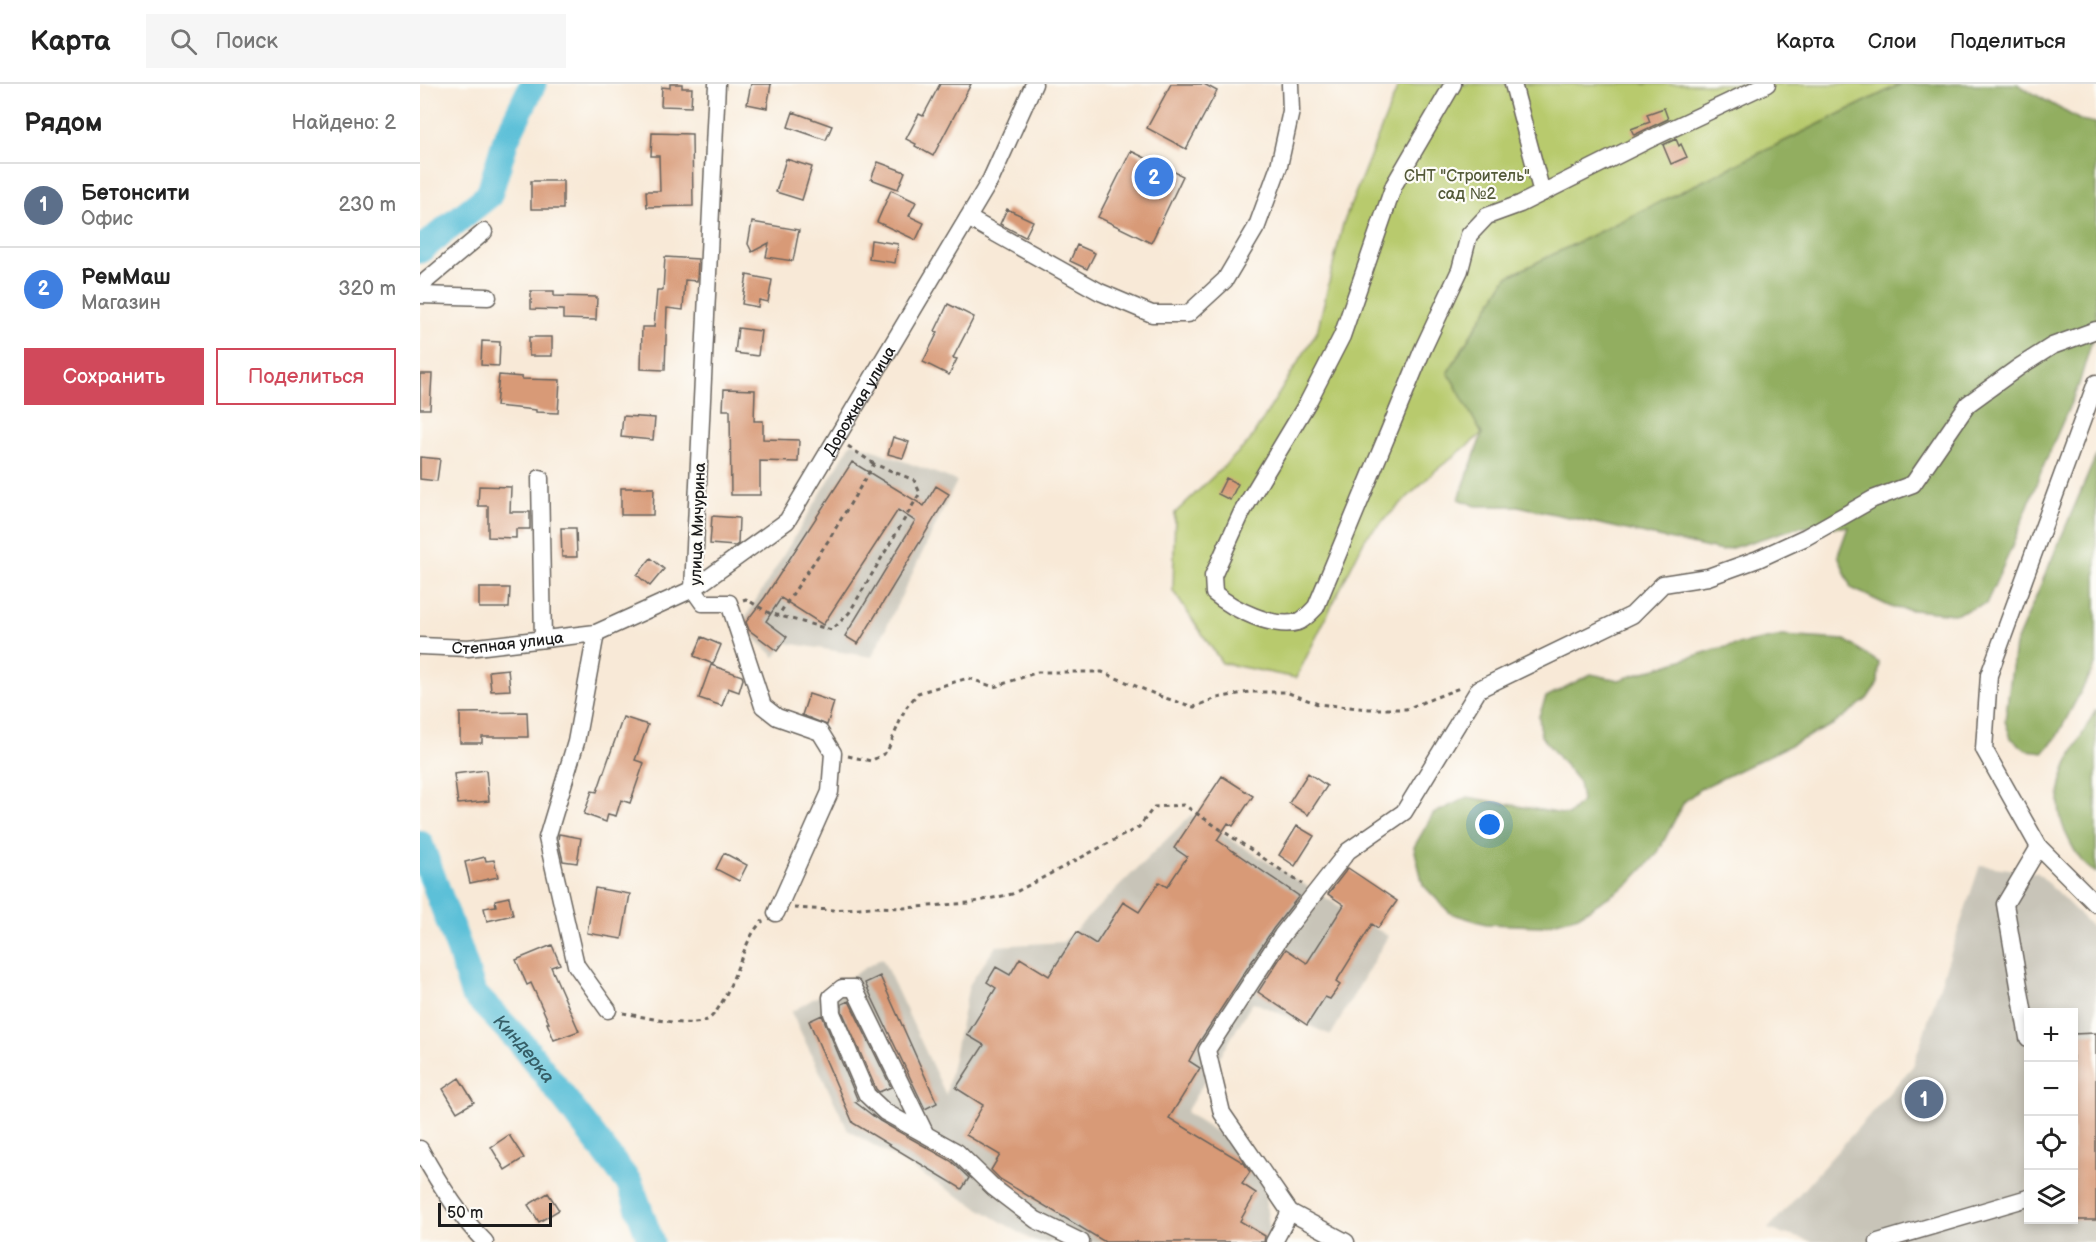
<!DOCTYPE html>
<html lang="ru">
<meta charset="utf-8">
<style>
body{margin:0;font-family:"Balsamiq Sans",sans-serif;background:#f6f6f6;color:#222}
.controls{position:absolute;right:18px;bottom:18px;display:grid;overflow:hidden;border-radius:0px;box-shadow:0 3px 9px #0003}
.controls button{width:54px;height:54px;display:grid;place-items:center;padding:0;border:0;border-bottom:2px solid #e0e0e0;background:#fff;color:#222;font:30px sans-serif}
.scale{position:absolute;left:18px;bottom:15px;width:114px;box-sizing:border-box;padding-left:6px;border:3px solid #1c1c1c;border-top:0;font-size:16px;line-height:21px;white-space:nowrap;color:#1c1c1c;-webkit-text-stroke:4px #fdfcf7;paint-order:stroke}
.you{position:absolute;left:1070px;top:741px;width:21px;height:21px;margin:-15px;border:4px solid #fff;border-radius:50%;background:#1a73e8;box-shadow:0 0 0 9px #1a73e833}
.badge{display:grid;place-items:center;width:39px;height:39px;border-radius:50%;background:#d1495b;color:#fff;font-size:20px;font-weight:700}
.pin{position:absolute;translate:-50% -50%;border:3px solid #fff;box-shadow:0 2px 6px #0006}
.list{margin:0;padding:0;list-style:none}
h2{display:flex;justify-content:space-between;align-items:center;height:78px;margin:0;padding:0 24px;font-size:26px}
h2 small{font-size:20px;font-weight:400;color:#767676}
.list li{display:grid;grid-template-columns:39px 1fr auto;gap:18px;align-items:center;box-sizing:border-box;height:84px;padding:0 24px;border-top:2px solid #e0e0e0}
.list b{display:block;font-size:22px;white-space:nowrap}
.list p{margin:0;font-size:20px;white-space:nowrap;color:#767676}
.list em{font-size:20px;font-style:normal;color:#767676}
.actions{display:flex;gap:12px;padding:18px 24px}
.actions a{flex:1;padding:14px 0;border:2px solid #d1495b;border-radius:0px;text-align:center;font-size:21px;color:#d1495b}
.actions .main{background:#d1495b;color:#fff}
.icon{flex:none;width:33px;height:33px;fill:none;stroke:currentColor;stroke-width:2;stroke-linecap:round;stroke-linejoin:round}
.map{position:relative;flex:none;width:1676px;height:1158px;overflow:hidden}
header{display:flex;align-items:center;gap:36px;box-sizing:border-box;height:84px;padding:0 30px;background:#fff;border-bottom:2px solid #e0e0e0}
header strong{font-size:28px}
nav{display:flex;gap:33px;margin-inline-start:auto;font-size:21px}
.search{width:420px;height:54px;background:#f6f6f6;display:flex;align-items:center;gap:15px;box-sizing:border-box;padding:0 21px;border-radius:0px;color:#767676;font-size:22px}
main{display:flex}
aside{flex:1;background:#fff}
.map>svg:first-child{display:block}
</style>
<header>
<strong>Карта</strong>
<div class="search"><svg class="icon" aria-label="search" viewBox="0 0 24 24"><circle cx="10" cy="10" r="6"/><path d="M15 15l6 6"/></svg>Поиск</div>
<nav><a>Карта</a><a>Слои</a><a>Поделиться</a></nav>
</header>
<main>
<aside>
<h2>Рядом<small>Найдено: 2</small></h2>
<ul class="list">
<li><span class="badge" style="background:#5c6f8a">1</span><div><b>Бетонсити</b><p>Офис</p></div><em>230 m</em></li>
<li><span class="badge" style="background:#3f7fe0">2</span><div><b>РемМаш</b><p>Магазин</p></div><em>320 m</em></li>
</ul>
<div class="actions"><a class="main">Сохранить</a><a>Поделиться</a></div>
</aside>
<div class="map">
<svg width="1676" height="1158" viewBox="0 0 1676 1158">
<rect width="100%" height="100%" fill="#fdfcf7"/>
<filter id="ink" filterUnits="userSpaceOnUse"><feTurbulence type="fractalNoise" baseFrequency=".0167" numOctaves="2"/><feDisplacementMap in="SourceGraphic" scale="12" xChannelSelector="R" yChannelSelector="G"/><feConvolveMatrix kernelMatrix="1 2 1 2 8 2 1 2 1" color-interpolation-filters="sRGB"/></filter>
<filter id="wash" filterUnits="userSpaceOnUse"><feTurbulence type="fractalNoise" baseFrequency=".008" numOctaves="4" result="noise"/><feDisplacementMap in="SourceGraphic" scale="24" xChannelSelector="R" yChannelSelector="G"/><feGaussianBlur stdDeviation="1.35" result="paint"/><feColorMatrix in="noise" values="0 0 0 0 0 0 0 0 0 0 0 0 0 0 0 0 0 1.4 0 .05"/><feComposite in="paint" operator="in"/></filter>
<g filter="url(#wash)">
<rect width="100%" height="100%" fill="#f8e9d7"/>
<path fill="#c8c4b8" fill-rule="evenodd" d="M432 358 537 397 452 573 367 559 355 573 321 541Z
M771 731 968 852 911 951 833 918 766 1028 841 1077 851 1158H615L428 1046 371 928 462 874 526 1011 549 901 576 862 643 858Z
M1560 781 1618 789 1676 847V1158H1392L1348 1145 1493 982ZM1608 928H1654V1136H1608Z"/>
<path fill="#b8ca6d" stroke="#6a7344" stroke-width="1.5" d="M979 0H1481L1087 193 1028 288 1062 350 1015 387 946 453 876 594 802 579 753 507 755 429 829 358 897 248 923 140Z"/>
<path fill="#92ae60" stroke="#57653e" stroke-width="1.5" d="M1481 0H1597L1660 36 1676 39V243L1659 300 1621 388 1592 463 1566 520 1534 530 1473 524 1431 504 1418 471 1428 443H1379L1302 467 1098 422H1056L1039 415 1062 350 1028 288 1087 193Z
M1676 372V579L1636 654 1624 668 1606 666 1591 654 1585 637 1595 561Z
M1362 552 1425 556 1459 579 1458 599 1447 615 1414 640 1280 705 1264 718 1237 770 1209 800 1158 832 1122 842 1066 840 1030 829 1003 801 994 763 1013 730 1048 713 1148 731 1162 717 1159 698 1121 652 1119 632 1126 613 1171 590 1199 596 1296 565Z
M1676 625V789C1661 779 1658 773 1650 758 1622 708 1653 670 1676 625Z"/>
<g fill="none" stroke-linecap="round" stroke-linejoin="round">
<g stroke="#5bc0d8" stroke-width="27">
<path d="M0 166 69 111 86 55 113 0"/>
<path id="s1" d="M0 760 40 867 53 909 103 961 210 1100 231 1158"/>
</g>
</g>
<g id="blocks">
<path fill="#d89a77" d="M250 0H262V4H272L271 23 241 22 242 3 250 4Z
M331 0H351L347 24 327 20Z
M520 0H551L513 72 495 62 496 60 486 55 499 30 503 32Z
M751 0H784L797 7 766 65 727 44Z
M1244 24 1248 35 1214 51 1211 45 1230 38 1227 30Z
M373 28 412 42 406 56 368 43Z
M232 49 272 50 273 122 227 123 226 107H240L239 72H231Z
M1256 55 1259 62 1261 60 1267 73 1251 80 1243 61Z
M711 67 763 92 731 159 678 133Z
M366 75 392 83 382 116 356 108Z
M458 78 485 88 478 105 451 95Z
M111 97H143V125H111Z
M471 106 496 118 489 132 504 139 496 156 457 138Z
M587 125 613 137 605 153 580 140Z
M332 138 379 146 373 177 346 173 349 159 332 168 328 160Z
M451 156 478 160 475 179 449 175Z
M657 161 675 169 667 185 650 177Z
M245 173 278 175 277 197 265 196 263 226 247 224 245 286 221 285 222 243H234L237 206H243Z
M327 191 352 196 348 218 339 216 338 223 322 220Z
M111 207H134V212L177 213 176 236 143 235V226L111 225Z
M528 220 554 233 533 274 537 275 529 291 503 278 518 248 515 247Z
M318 244 341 247 338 272 315 269Z
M109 253H132V272H109Z
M62 257 80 258 79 282 61 281Z
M0 290H12L10 325H0Z
M79 291 102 293V295L140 296 138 329 116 328V326L76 322Z
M304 305 335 306 334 337H343V355L379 356 378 378 340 377V411H311L310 326H303Z
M203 332 235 334 233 356 201 353Z
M473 353 489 358 483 374 468 370Z
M0 373 20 375 17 397 0 395Z
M432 378 504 422 516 402 529 410 438 560 425 552 495 437 478 426 403 541 361 514 346 537 367 553 357 567 329 546 326 538 345 513Z
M806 394 818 400 810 416 798 410Z
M59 402 91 403 90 428H110V445H96V454L68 453V422H58Z
M201 404H234L233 431H201Z
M292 432 319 434 318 460 315 462 290 460Z
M141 444H156L157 473H142Z
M231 474 244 485 230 502 217 491Z
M59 504H90L89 524H59Z
M282 553 301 561 293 580 274 572Z
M291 581 322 592 323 595 319 608 308 604 302 622 279 614Z
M88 585 90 606 71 607 69 587Z
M389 610 414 618 407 641 382 631Z
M107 628 108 653H62V659H40V629Z
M203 633 228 641 215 676 224 679 210 719 201 716 196 732 188 730 186 738 164 730 172 707 177 708Z
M66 686 69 717 38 720 34 690Z
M888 689 907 702 888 731 869 719Z
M802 692 833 712 813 742 808 739 797 756 879 812 853 845 778 960 769 977 780 984 749 1034 824 1079 830 1088 822 1100 836 1109 820 1137 845 1152 844 1158H685L580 1095 571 1086 580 1071 546 1051 563 1021 536 1004 564 961 547 951 576 904 567 898 576 883 590 891 600 874 629 892 657 848 676 860 703 818 719 828 739 798 747 803 767 773 754 764Z
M877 742 894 752 875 782 859 771Z
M139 750 161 754 157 779 143 777 138 756Z
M304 769 327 781 319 797 296 785Z
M65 773 66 777 74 776 78 793 50 799 45 778Z
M928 784 977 817 958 844 952 840 916 898 920 901 910 915 905 913 887 941 838 908 866 865 887 879 924 821 908 810Z
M175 804 210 810 202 855 167 849Z
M89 813 93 831 67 837 64 824 76 822 75 816Z
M132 861 140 880 131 883 159 947 134 956 127 939H129L111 899 107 901 96 876Z
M460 892 517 1019 505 1025 445 899Z
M429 917 471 1003 459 1008 456 1005 422 927V920Z
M402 931 438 1017 435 1018 460 1037 531 1077 549 1094 542 1105 433 1039 389 937Z
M1676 949V1136H1653V950Z
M39 994 54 1018 37 1028 23 1005Z
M89 1051 104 1074 85 1086 71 1063Z
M128 1109 139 1126 119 1138 108 1121Z"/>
</g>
</g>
<g filter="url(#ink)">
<use href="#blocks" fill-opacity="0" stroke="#69645d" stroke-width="1.5"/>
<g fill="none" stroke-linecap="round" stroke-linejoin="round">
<defs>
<g id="minor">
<path d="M297 0 273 505 283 519H309L343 622 357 633 400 648 413 669 410 708 356 829"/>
<path d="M1033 0 974 101 922 252 888 318 822 428 793 492 794 509C813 525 853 545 878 538 884 536 891 528 896 523L1003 265 1040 186 1049 151 1067 132 1100 120 1226 57 1347 0"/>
<path d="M1093 0 1122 109"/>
<path d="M548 134 680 208 732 230H768L805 196 837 142 859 82 871 27 870 0"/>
<path d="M0 206 7 196 64 148"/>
<path d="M0 211 68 213"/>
<path d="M1676 299 1569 591 1564 665 1619 763 1676 820"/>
<path d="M120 394 123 555"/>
<path d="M176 549 156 658 127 754 156 881 188 926"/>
<path id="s2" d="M0 562 48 564 176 549 273 505 367 437 571 95 614 0"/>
<path d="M1608 954 1585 820 1619 763"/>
<path d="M506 1051 434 904H422L411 913 412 929 447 1011 465 1028 537 1068 574 1104 616 1136 661 1158"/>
<path d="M0 1065C18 1098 39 1132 65 1158"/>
<path d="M854 1158 870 1128"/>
<path d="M926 1158 870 1128 802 1029 787 966 862 851 928 767 984 728 1059 605 1212 531 1243 500 1288 493 1338 475 1386 453 1453 415 1493 400 1548 320 1599 283 1632 262 1676 246"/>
<path d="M1458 1158 1608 1114"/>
</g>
</defs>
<use href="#minor" stroke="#69645d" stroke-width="19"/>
<path stroke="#69645d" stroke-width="3" stroke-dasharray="4.5 4.5" stroke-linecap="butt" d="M428 362 454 380
M323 516 326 515 349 529 412 546 429 529 500 409 494 396 454 380 408 457 358 532
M428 672 451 677 467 668 485 625 498 609 548 594 574 603 618 588H682L742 613 774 623 797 614 829 608H866L898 620 949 625H986L1042 603
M374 824 413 826 452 823 484 824 549 819 592 810 719 743 734 723 764 721 882 800
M203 929C223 932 274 947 290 934 304 922 315 889 322 872 327 860 333 845 343 837"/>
<use href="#minor" stroke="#fff" stroke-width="16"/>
</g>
</g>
<g text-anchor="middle" stroke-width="4.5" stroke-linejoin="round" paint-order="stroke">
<g font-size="16" fill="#535938" stroke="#fdfcf7">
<text x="1047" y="97">СНТ "Строитель"<tspan x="1047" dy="18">сад №2</tspan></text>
</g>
<g font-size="16" fill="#1c1c1c" stroke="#fdfcf7">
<text dy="6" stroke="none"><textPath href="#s2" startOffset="540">Дорожная улица</textPath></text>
<text transform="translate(277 440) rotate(-88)" y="6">улица Мичурина</text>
<text dy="6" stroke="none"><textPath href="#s2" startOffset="88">Степная улица</textPath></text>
</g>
<g font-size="18" font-style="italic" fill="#355e67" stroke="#fdfcf7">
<text dy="6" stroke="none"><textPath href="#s1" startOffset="234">Киндерка</textPath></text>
</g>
</g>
</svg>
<div class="controls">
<button>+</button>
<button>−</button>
<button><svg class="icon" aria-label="locate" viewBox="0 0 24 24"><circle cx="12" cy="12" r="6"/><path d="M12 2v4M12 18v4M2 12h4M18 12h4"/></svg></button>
<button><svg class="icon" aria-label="layers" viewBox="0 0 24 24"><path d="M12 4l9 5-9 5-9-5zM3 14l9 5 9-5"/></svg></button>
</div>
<div class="scale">50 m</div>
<div class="you"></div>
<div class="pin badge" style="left:1504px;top:1015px;background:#5c6f8a">1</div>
<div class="pin badge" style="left:734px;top:93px;background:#3f7fe0">2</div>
</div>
</main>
